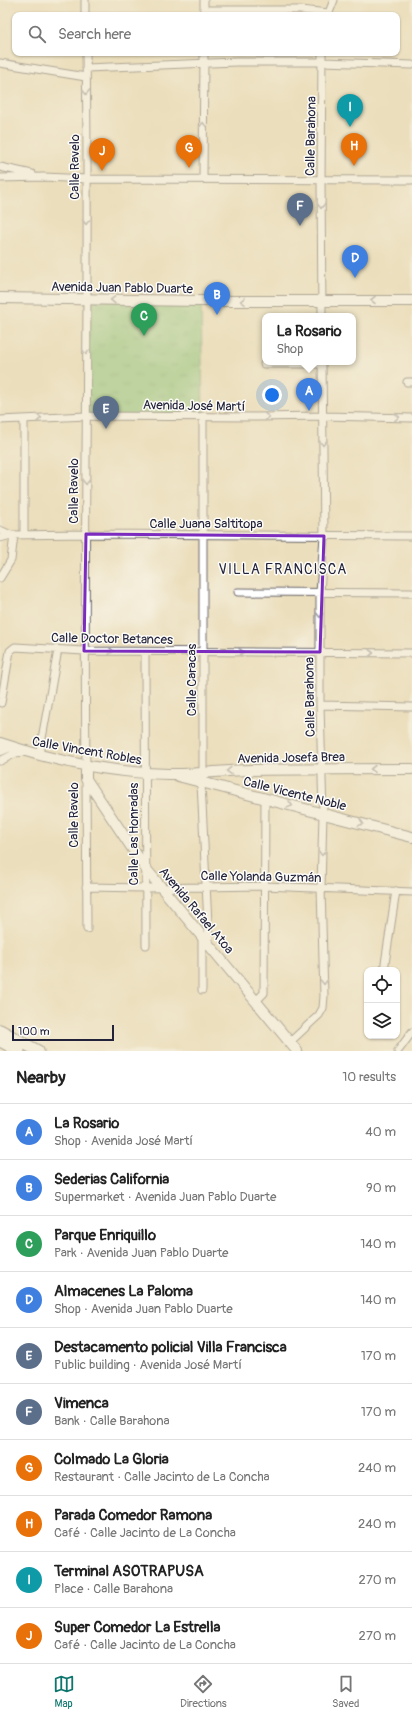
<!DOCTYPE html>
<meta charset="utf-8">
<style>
body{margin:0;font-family:Pangolin,sans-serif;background:#f6f6f6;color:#222}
.controls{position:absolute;right:12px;bottom:12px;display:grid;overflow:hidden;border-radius:8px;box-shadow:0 1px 3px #0004}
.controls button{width:36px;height:36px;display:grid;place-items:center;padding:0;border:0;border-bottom:1px solid #e0e0e0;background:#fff;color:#222;font:20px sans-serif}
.scale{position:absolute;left:12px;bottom:10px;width:102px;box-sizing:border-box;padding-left:4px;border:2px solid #22223b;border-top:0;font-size:11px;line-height:14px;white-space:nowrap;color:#22223b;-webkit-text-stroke:3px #fdfcf7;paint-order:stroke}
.you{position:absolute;left:272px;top:395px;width:14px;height:14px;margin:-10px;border:3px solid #fff;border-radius:50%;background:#1a73e8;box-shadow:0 0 0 6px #1a73e833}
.badge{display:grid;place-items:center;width:26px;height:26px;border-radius:50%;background:#0f766e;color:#fff;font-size:13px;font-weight:700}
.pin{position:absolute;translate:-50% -33px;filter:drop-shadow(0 1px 2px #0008)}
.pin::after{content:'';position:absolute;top:21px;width:14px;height:12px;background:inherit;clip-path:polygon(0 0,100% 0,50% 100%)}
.popup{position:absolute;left:262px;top:313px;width:94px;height:52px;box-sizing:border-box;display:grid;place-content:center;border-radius:8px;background:#fff;filter:drop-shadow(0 1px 3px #0005);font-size:13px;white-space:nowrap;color:#767676}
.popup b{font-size:15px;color:#222}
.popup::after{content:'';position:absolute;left:50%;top:100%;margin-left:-8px;border:8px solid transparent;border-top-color:#fff}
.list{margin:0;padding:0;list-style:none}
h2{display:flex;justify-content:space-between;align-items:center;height:52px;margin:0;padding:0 16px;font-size:17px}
h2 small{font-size:13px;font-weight:400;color:#767676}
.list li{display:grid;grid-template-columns:26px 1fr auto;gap:12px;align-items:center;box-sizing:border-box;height:56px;padding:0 16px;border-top:1px solid #e0e0e0}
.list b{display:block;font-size:15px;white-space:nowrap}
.list p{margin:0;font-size:13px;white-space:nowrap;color:#767676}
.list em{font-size:13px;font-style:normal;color:#767676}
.icon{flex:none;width:22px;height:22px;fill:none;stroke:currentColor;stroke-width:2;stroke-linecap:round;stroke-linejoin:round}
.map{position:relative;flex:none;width:412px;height:1051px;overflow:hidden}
.search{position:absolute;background:#fff;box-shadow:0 1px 3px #0004;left:12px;right:12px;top:12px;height:44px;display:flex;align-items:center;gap:10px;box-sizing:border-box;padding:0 14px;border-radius:8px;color:#767676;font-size:15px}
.sheet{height:612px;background:#fff}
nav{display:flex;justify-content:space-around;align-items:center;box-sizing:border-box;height:56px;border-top:1px solid #e0e0e0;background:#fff;font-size:11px;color:#767676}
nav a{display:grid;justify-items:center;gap:2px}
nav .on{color:#0f766e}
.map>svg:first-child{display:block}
</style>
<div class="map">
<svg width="412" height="1051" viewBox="0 0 412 1051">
<defs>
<pattern id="grass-tufts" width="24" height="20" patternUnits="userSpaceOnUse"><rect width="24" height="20" fill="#88c57c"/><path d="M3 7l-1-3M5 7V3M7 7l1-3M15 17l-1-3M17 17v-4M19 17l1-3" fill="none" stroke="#6fa067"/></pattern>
</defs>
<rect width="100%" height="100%" fill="#fdfcf7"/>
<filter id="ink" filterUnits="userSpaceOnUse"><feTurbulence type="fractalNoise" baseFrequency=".025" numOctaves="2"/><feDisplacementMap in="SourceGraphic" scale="8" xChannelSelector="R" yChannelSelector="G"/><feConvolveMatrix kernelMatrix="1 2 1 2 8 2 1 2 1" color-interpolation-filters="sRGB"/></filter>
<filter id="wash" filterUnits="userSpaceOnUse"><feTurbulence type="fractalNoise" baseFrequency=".012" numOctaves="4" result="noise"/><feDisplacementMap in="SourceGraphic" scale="16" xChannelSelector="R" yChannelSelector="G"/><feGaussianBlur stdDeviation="0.9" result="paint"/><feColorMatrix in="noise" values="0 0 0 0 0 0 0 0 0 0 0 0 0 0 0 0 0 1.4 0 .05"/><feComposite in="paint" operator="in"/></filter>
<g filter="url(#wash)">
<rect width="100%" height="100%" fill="#ebdebc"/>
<path fill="url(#grass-tufts)" stroke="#55745c" d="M86 300 201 301 203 416H87Z"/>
</g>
<g filter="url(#ink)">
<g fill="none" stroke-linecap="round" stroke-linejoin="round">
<defs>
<path id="street" d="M85 0V15
M204 0V15
M204 10H300L329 13
M328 15 334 0
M0 63 86 77
M86 68 236 62H323L412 65
M0 167 32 174
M0 178 44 177 87 179 412 180
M203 178 204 53
M322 316 321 181 322 53
M264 364H322
M407 382H412
M203 416V772L201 783 209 944
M24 419V535
M0 420 87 416 256 417 323 416 412 418
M0 530 11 535
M0 538 11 535 86 534 412 536
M0 578 11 560 14 535
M238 592 412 593
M145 652 146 945
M1 703 10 651 15 647 84 651 412 653
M320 705 412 707
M0 752 12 747
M39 755 58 650
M0 761 16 753 24 752
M86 765C83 528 90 290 86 53
M86 779 87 929
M86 887 146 888 264 886 412 892
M202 935V990
M384 970 396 891
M256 1001 264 993 265 798
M290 1042 319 1015 323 1008 324 996 321 888 323 814 320 705V593L324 536 322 362
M398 1051 412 1032"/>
<path id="secondary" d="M0 298 201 301H412
M0 743C54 761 113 773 169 774 197 775 224 770 251 770 305 769 358 769 412 769
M86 765V779L146 869 297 1051
M178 776 412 837"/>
<path id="primary" d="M0 1030 38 1051
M0 1041 19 1051"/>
</defs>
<use href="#street" stroke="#686468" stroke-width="9"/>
<use href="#secondary" stroke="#686468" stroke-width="12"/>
<use href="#primary" stroke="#686468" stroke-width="13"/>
<use href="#street" stroke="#fff" stroke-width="7"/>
<use href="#secondary" stroke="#fff" stroke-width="10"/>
<use href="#primary" stroke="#fff" stroke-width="11"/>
</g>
<defs><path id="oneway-chevron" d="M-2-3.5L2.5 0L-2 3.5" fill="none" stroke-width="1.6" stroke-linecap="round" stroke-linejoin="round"/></defs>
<g stroke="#9c9ca7">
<use href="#oneway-chevron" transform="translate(86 92) rotate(90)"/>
<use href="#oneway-chevron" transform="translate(203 125) rotate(-90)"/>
<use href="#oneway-chevron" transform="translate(321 206) rotate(90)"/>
<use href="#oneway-chevron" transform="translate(86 222) rotate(90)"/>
<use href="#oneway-chevron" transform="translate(113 300) rotate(-179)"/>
<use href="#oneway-chevron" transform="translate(373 300) rotate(-180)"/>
<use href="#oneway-chevron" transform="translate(243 301) rotate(179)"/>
<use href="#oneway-chevron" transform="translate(86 352) rotate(90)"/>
<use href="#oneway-chevron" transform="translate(267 417) rotate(-1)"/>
<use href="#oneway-chevron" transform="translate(397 417) rotate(1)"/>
<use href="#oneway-chevron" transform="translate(39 418) rotate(-3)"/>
<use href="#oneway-chevron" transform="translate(323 443) rotate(89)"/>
<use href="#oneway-chevron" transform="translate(86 482) rotate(90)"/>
<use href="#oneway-chevron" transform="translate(320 615) rotate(90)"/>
<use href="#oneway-chevron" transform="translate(111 651) rotate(1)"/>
<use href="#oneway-chevron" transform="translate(241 652)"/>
<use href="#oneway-chevron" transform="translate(371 653)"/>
<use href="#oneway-chevron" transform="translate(373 769) rotate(180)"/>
<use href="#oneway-chevron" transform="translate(229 771) rotate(178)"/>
<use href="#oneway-chevron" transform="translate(290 805) rotate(15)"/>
<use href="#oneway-chevron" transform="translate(361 823) rotate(15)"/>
<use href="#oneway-chevron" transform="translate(322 853) rotate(92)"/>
<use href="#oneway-chevron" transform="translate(324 982) rotate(89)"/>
</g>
</g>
<path d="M0 0H412V1051H0ZM86 534 324 536 320 652 84 651Z" fill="#ebdebc" fill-opacity=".55" fill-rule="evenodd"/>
<path fill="none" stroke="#7b2cbf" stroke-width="3" stroke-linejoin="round" d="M86 534 324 536 320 652 84 651Z"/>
<g text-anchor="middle" stroke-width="3" stroke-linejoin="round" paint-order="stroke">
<g font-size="13" fill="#22223b" stroke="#fdfcf7">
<text transform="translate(310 136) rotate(-89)" y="5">Calle Barahona</text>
<text transform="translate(74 167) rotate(-90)" y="5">Calle Ravelo</text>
<text transform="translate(122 287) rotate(1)" y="5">Avenida Juan Pablo Duarte</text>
<text transform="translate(194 405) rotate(1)" y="5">Avenida José Martí</text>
<text transform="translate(73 491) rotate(-90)" y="5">Calle Ravelo</text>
<text x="206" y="528">Calle Juana Saltitopa</text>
<text transform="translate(112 638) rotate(1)" y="5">Calle Doctor Betances</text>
<text transform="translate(191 680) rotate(-90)" y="5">Calle Caracas</text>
<text transform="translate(309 697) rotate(-91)" y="5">Calle Barahona</text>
<text transform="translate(87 750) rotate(10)" y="5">Calle Vincent Robles</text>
<text transform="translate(291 757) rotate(-1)" y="5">Avenida Josefa Brea</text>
<text transform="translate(295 793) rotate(14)" y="5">Calle Vicente Noble</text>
<text transform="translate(73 815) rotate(-90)" y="5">Calle Ravelo</text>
<text transform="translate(133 834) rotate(-90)" y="5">Calle Las Honradas</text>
<text transform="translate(261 876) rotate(1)" y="5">Calle Yolanda Guzmán</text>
<text transform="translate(197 910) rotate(50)" y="5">Avenida Rafael Atoa</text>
</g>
<g font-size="14" letter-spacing="1" fill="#22223b" stroke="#fdfcf7">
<text x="283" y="574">VILLA FRANCISCA</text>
</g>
</g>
</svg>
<div class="controls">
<button><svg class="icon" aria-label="locate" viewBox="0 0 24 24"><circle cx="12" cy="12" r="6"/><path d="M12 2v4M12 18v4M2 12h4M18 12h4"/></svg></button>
<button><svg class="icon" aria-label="layers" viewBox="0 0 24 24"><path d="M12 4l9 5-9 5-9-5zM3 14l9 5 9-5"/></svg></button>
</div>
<div class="scale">100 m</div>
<div class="you"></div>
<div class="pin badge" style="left:309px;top:411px;background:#3f7fe0">A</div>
<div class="popup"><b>La Rosario</b>Shop</div>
<div class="pin badge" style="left:217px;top:315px;background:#3f7fe0">B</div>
<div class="pin badge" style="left:144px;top:336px;background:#2e9e5b">C</div>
<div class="pin badge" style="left:355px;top:278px;background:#3f7fe0">D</div>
<div class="pin badge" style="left:106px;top:429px;background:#5c6f8a">E</div>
<div class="pin badge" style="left:300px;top:226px;background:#5c6f8a">F</div>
<div class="pin badge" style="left:189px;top:168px;background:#e8710a">G</div>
<div class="pin badge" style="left:354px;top:166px;background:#e8710a">H</div>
<div class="pin badge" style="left:350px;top:127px;background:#0f9aa8">I</div>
<div class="pin badge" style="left:102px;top:171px;background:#e8710a">J</div>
<div class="search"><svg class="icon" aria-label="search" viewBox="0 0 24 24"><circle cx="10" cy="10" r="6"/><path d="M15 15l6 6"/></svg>Search here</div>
</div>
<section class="sheet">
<h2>Nearby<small>10 results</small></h2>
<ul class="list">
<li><span class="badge" style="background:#3f7fe0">A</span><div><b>La Rosario</b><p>Shop · Avenida José Martí</p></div><em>40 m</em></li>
<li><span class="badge" style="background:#3f7fe0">B</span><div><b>Sederias California</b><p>Supermarket · Avenida Juan Pablo Duarte</p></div><em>90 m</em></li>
<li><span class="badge" style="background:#2e9e5b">C</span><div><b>Parque Enriquillo</b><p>Park · Avenida Juan Pablo Duarte</p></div><em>140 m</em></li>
<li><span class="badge" style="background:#3f7fe0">D</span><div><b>Almacenes La Paloma</b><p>Shop · Avenida Juan Pablo Duarte</p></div><em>140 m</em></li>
<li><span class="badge" style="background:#5c6f8a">E</span><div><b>Destacamento policial Villa Francisca</b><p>Public building · Avenida José Martí</p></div><em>170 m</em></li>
<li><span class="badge" style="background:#5c6f8a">F</span><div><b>Vimenca</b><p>Bank · Calle Barahona</p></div><em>170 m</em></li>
<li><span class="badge" style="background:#e8710a">G</span><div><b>Colmado La Gloria</b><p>Restaurant · Calle Jacinto de La Concha</p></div><em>240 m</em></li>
<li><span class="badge" style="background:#e8710a">H</span><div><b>Parada Comedor Ramona</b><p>Café · Calle Jacinto de La Concha</p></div><em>240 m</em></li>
<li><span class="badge" style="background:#0f9aa8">I</span><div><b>Terminal ASOTRAPUSA</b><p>Place · Calle Barahona</p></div><em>270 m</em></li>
<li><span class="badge" style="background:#e8710a">J</span><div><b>Super Comedor La Estrella</b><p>Café · Calle Jacinto de La Concha</p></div><em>270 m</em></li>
</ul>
</section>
<nav>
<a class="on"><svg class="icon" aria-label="map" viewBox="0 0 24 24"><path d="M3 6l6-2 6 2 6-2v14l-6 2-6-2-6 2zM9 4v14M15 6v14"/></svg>Map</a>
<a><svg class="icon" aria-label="directions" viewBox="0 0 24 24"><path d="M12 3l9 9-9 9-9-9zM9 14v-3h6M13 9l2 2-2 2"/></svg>Directions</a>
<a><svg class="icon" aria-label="saved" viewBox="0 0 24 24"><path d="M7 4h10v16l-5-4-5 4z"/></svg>Saved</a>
</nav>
